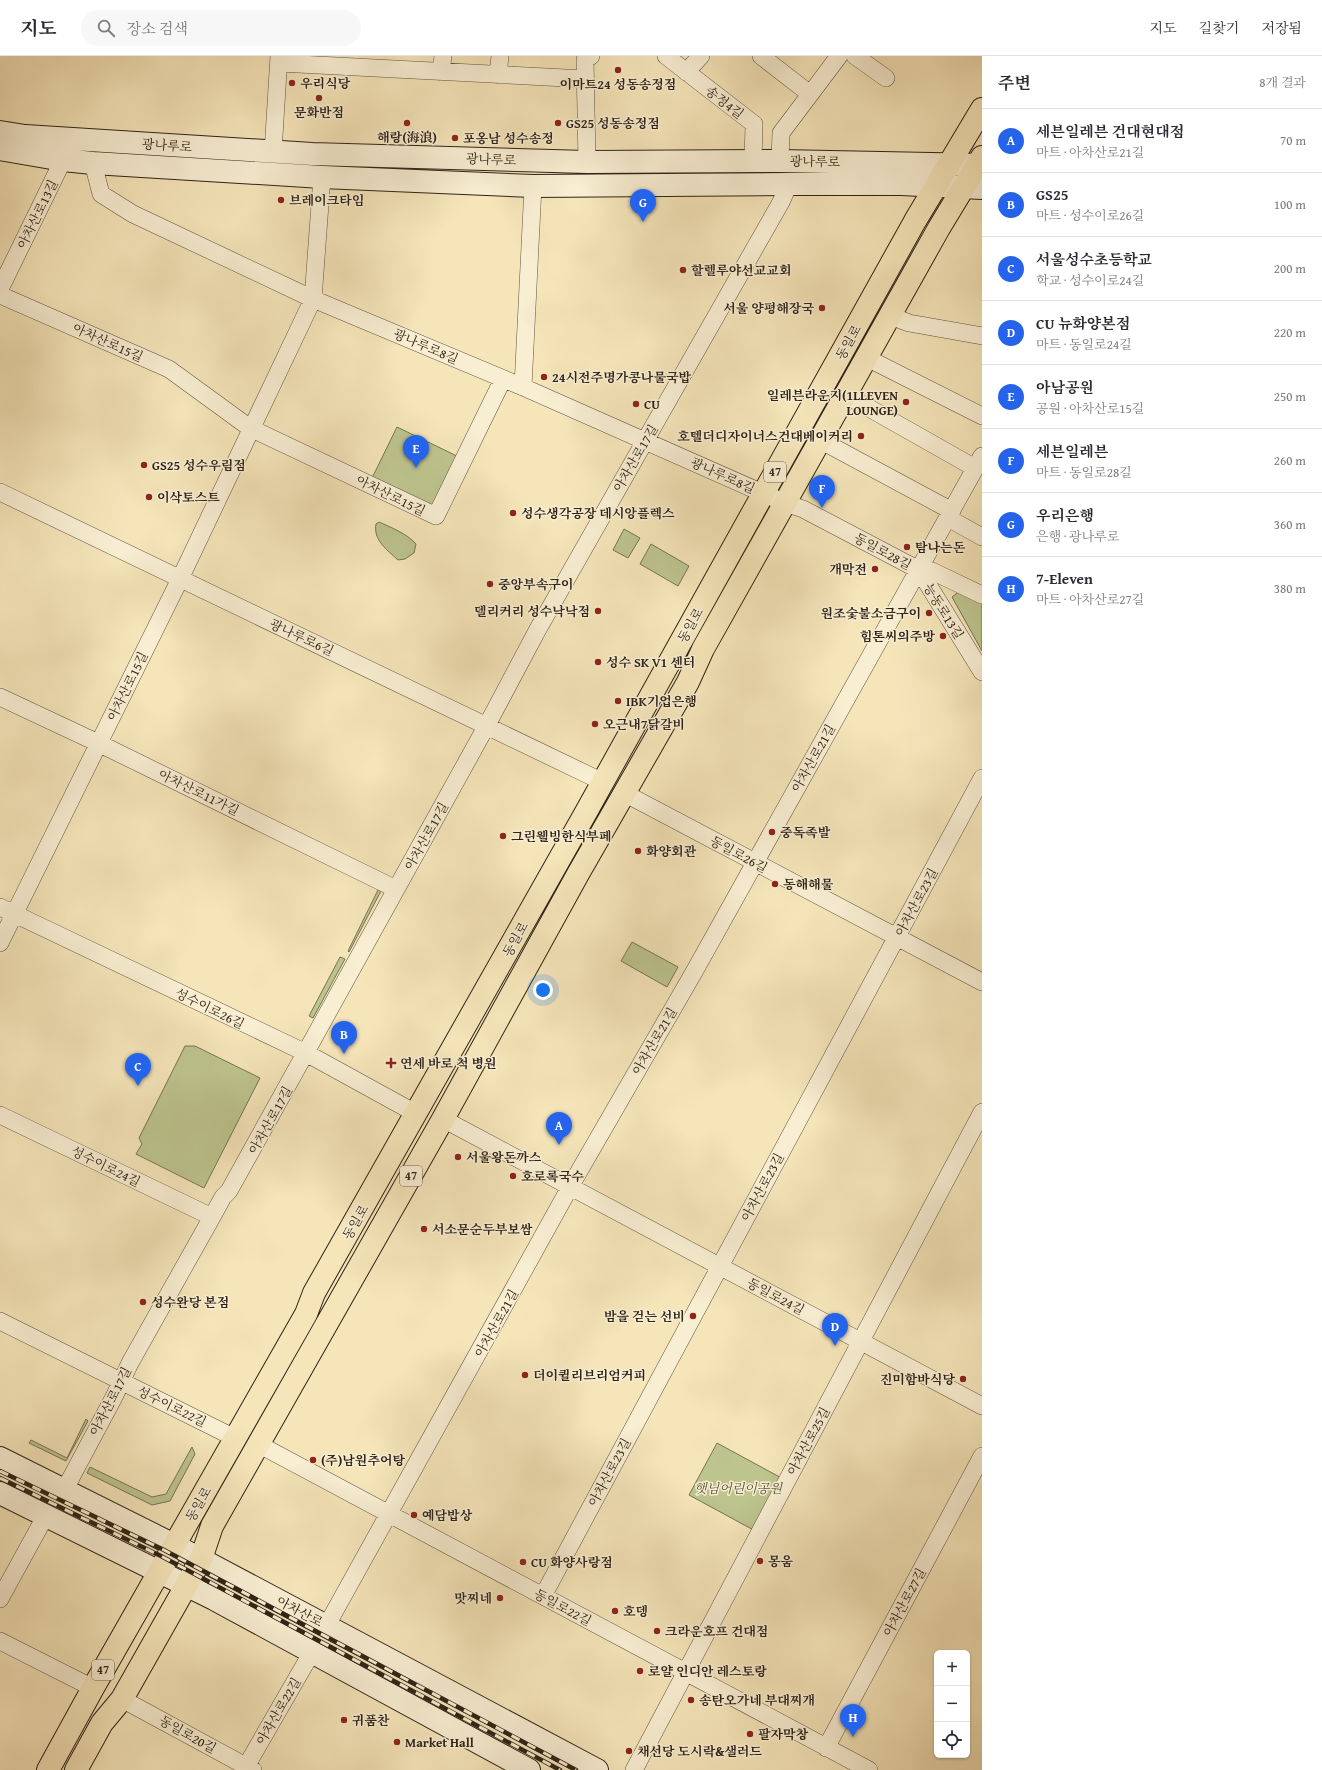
<!DOCTYPE html>
<html lang="ko">
<meta charset="utf-8">
<style>
body{margin:0;font-family:"Gentium Book Plus","Noto Serif KR",serif;background:#f7f7f7;color:#2b2b33}
.controls{position:absolute;right:12px;bottom:12px;display:grid;overflow:hidden;border-radius:6px;box-shadow:0 1px 3px #0004}
.controls button{width:36px;height:36px;display:grid;place-items:center;padding:0;border:0;border-bottom:1px solid #e1e1e2;background:#fff;color:#2b2b33;font:20px sans-serif}
.you{position:absolute;left:543px;top:934px;width:14px;height:14px;margin:-10px;border:3px solid #fff;border-radius:50%;background:#1a73e8;box-shadow:0 0 0 6px #1a73e833}
.badge{display:grid;place-items:center;width:26px;height:26px;border-radius:50%;background:#2563eb;color:#fff;font-size:13px;font-weight:700}
.pin{position:absolute;translate:-50% -33px;filter:drop-shadow(0 1px 2px #0008)}
.pin::after{content:'';position:absolute;top:21px;width:14px;height:12px;background:inherit;clip-path:polygon(0 0,100% 0,50% 100%)}
.list{margin:0;padding:0;list-style:none}
h2{display:flex;justify-content:space-between;align-items:center;height:52px;margin:0;padding:0 16px;font-size:17px}
h2 small{font-size:13px;font-weight:400;color:#7c7c81}
.list li{display:grid;grid-template-columns:26px 1fr auto;gap:12px;align-items:center;box-sizing:border-box;height:64px;padding:0 16px;border-top:1px solid #e1e1e2}
.list b{display:block;font-size:15px;white-space:nowrap}
.list p{margin:0;font-size:13px;white-space:nowrap;color:#7c7c81}
.list em{font-size:13px;font-style:normal;color:#7c7c81}
.icon{flex:none;width:22px;height:22px;fill:none;stroke:currentColor;stroke-width:2;stroke-linecap:round;stroke-linejoin:round}
.map{position:relative;flex:none;width:982px;height:1714px;overflow:hidden}
header{display:flex;align-items:center;gap:24px;box-sizing:border-box;height:56px;padding:0 20px;background:#fff;border-bottom:1px solid #e1e1e2}
header strong{font-size:19px}
nav{display:flex;gap:22px;margin-inline-start:auto;font-size:14px}
.search{width:280px;height:36px;background:#f7f7f7;display:flex;align-items:center;gap:10px;box-sizing:border-box;padding:0 14px;border-radius:22px;color:#7c7c81;font-size:15px}
main{display:flex}
aside{flex:1;background:#fff}
.map>svg:first-child{display:block}
</style>
<header>
<strong>지도</strong>
<div class="search"><svg class="icon" aria-label="search" viewBox="0 0 24 24"><circle cx="10" cy="10" r="6"/><path d="M15 15l6 6"/></svg>장소 검색</div>
<nav><a>지도</a><a>길찾기</a><a>저장됨</a></nav>
</header>
<main>
<div class="map">
<svg width="982" height="1714" viewBox="0 0 982 1714">
<rect width="100%" height="100%" fill="#f5e5b9"/>
<filter id="stains"><feTurbulence type="fractalNoise" baseFrequency=".005" numOctaves="4"/><feColorMatrix values="0 0 0 0 .2 0 0 0 0 .09 0 0 0 0 .02 0 0 0 .5 -.17"/></filter>
<radialGradient id="worn" r=".72"><stop offset=".6" stop-color="#630" stop-opacity="0"/><stop offset="1" stop-color="#630" stop-opacity=".3"/></radialGradient>
<path fill="#bdc48e" stroke="#767453" d="M397 371 461 402 436 453 372 422Z
M379 466C392 472 406 477 416 488L414 497 405 503 398 504C387 494 373 484 376 468Z
M624 473 640 482 628 502 613 494Z
M651 488 689 510 678 530 640 508Z
M961 534 982 545V595L952 541Z
M378 834 381 835 349 896 348 895Z
M632 886 678 911 667 931 621 905Z
M340 901 345 903 313 962 309 960Z
M185 990H195L260 1022 204 1132 136 1098 142 1088 139 1082Z
M86 1363 88 1365 66 1405 29 1387 31 1384 67 1402Z
M717 1387 787 1425 759 1477 689 1439Z
M192 1391 195 1398 170 1445 152 1449 87 1417 90 1411 152 1441 166 1438Z"/>
<g fill="none" stroke-linecap="round" stroke-linejoin="round">
<defs>
<path id="street" d="M666 0 754 68 753 105
M761 0 810 38
M855 0 886 22
M279 7 585 23
M441 16 443 0
M686 16 701 0
M498 19 500 0
M273 96 279 0
M780 105 781 77 839 0
M587 106 585 4 591 0
M93 107 101 138 133 158 313 243 523 331 785 447 803 453 919 514 932 515 982 539
M0 233 63 104
M0 239 169 313 250 372 436 460 503 323
M891 260 909 267 982 280
M867 302 982 360
M523 331 533 130
M846 339 975 412
M820 384 952 455
M0 436 603 726
M948 462 982 481
M919 514 982 616
M0 641 98 687 396 833
M624 737 982 926
M0 851 306 997 417 1058
M0 887 180 523 313 243 322 121
M0 1059 212 1161
M443 1063 982 1350
M0 1265 235 1382
M258 1388 869 1714
M65 1433 114 1341 130 1307 212 1161 223 1141 229 1135 487 669 538 573 781 146 789 128
M543 1540 982 722
M0 1543 46 1459
M327 1569 570 1131 694 916 982 400
M0 1585 93 1632
M122 1643 253 1714
M826 1692 982 1400
M244 1714 312 1596
M634 1714 982 1056"/>
<path id="secondary" d="M0 76 25 80 312 98 587 106 780 105 982 109
M0 93 63 104 93 107 322 121 533 130 789 128H901L982 132
M0 1402 174 1489 597 1714
M0 1437 214 1543 529 1714"/>
<path id="primary" d="M48 1714 93 1632 306 1258 314 1237 585 758 915 165 982 53
M76 1714 102 1667 122 1643 186 1530 201 1503 212 1470 443 1063 578 818 688 626 703 593 939 172 982 101"/>
</defs>
<use href="#street" stroke="#605440" stroke-width="18"/>
<use href="#secondary" stroke="#2f2318" stroke-width="24"/>
<use href="#primary" stroke="#2f2318" stroke-width="24"/>
<use href="#street" stroke="#f8eed2" stroke-width="17"/>
<use href="#secondary" stroke="#f8eed2" stroke-width="22"/>
<use href="#primary" stroke="#f5e5b9" stroke-width="22"/>
<defs>
<path id="rail" d="M0 1415 164 1494 576 1714
M0 1422 161 1500 560 1714"/>
</defs>
<use href="#rail" stroke="#2f2318" stroke-width="4.5"/>
<use href="#rail" stroke="#f8eed2" stroke-width="3" stroke-dasharray="9" stroke-linecap="butt"/>
</g>
<g fill="#8f2418" stroke="#f8eed2" stroke-width="1.5">
<circle cx="618" cy="14" r="4"/>
<circle cx="292" cy="27" r="4"/>
<circle cx="319" cy="42" r="4"/>
<circle cx="407" cy="67" r="4"/>
<circle cx="558" cy="67" r="4"/>
<circle cx="455" cy="82" r="4"/>
<circle cx="281" cy="144" r="4"/>
<circle cx="683" cy="214" r="4"/>
<circle cx="822" cy="252" r="4"/>
<circle cx="544" cy="321" r="4"/>
<circle cx="906" cy="346" r="4"/>
<circle cx="636" cy="348" r="4"/>
<circle cx="861" cy="380" r="4"/>
<circle cx="144" cy="409" r="4"/>
<circle cx="149" cy="441" r="4"/>
<circle cx="513" cy="457" r="4"/>
<circle cx="907" cy="491" r="4"/>
<circle cx="875" cy="513" r="4"/>
<circle cx="490" cy="528" r="4"/>
<circle cx="598" cy="555" r="4"/>
<circle cx="929" cy="557" r="4"/>
<circle cx="943" cy="580" r="4"/>
<circle cx="598" cy="606" r="4"/>
<circle cx="618" cy="645" r="4"/>
<circle cx="595" cy="668" r="4"/>
<circle cx="772" cy="776" r="4"/>
<circle cx="503" cy="780" r="4"/>
<circle cx="638" cy="795" r="4"/>
<circle cx="775" cy="828" r="4"/>
<path d="M389 1001h4v4h4v4h-4v4h-4v-4h-4v-4h4z"/>
<circle cx="458" cy="1101" r="4"/>
<circle cx="513" cy="1120" r="4"/>
<circle cx="424" cy="1173" r="4"/>
<circle cx="143" cy="1246" r="4"/>
<circle cx="693" cy="1260" r="4"/>
<circle cx="525" cy="1319" r="4"/>
<circle cx="963" cy="1323" r="4"/>
<circle cx="313" cy="1404" r="4"/>
<circle cx="414" cy="1459" r="4"/>
<circle cx="760" cy="1505" r="4"/>
<circle cx="523" cy="1506" r="4"/>
<circle cx="500" cy="1542" r="4"/>
<circle cx="615" cy="1555" r="4"/>
<circle cx="657" cy="1575" r="4"/>
<circle cx="640" cy="1615" r="4"/>
<circle cx="691" cy="1644" r="4"/>
<circle cx="344" cy="1664" r="4"/>
<circle cx="750" cy="1678" r="4"/>
<circle cx="397" cy="1686" r="4"/>
<circle cx="629" cy="1695" r="4"/>
</g>
<g text-anchor="middle" stroke-width="3" stroke-linejoin="round" paint-order="stroke">
<g fill="#f8eed2" stroke="#6b6050" stroke-width="1">
<rect x="764" y="406" width="22" height="20" rx="3"/>
<rect x="400" y="1110" width="22" height="20" rx="3"/>
<rect x="92" y="1604" width="22" height="20" rx="3"/>
</g>
<g font-size="12" font-weight="bold" fill="#2f2318">
<text x="775" y="420">47</text>
<text x="411" y="1124">47</text>
<text x="103" y="1618">47</text>
</g>
<g font-size="13" font-weight="bold" fill="#2f2318" stroke="#f8eed2" text-anchor="start">
<text x="300" y="32">우리식당</text>
<text x="618" y="33" text-anchor="middle">이마트24 성동송정점</text>
<text x="319" y="61" text-anchor="middle">문화반점</text>
<text x="566" y="72">GS25 성동송정점</text>
<text x="407" y="86" text-anchor="middle">해랑(海浪)</text>
<text x="463" y="87">포옹남 성수송정</text>
<text x="289" y="149">브레이크타임</text>
<text x="691" y="219">할렐루야선교교회</text>
<text x="814" y="257" text-anchor="end">서울 양평해장국</text>
<text x="552" y="326">24시전주명가콩나물국밥</text>
<text x="898" y="344" text-anchor="end">일레븐라운지(1LLEVEN<tspan x="898" dy="15">LOUNGE)</tspan></text>
<text x="644" y="353">CU</text>
<text x="853" y="385" text-anchor="end">호텔더디자이너스건대베이커리</text>
<text x="152" y="414">GS25 성수우림점</text>
<text x="157" y="446">이삭토스트</text>
<text x="521" y="462">성수생각공장 데시앙플렉스</text>
<text x="915" y="496">탐나는돈</text>
<text x="867" y="518" text-anchor="end">개막전</text>
<text x="498" y="533">중앙부속구이</text>
<text x="590" y="560" text-anchor="end">델리커리 성수낙낙점</text>
<text x="921" y="562" text-anchor="end">원조숯불소금구이</text>
<text x="935" y="585" text-anchor="end">힘톤씨의주방</text>
<text x="606" y="611">성수 SK V1 센터</text>
<text x="626" y="650">IBK기업은행</text>
<text x="603" y="673">오근내7닭갈비</text>
<text x="780" y="781">중독족발</text>
<text x="511" y="785">그린웰빙한식부페</text>
<text x="646" y="800">화양회관</text>
<text x="783" y="833">동해해물</text>
<text x="400" y="1012">연세 바로 척 병원</text>
<text x="466" y="1106">서울왕돈까스</text>
<text x="521" y="1125">호로록국수</text>
<text x="432" y="1178">서소문순두부보쌈</text>
<text x="151" y="1251">성수완당 본점</text>
<text x="685" y="1265" text-anchor="end">밤을 걷는 선비</text>
<text x="533" y="1324">더이퀼리브리엄커피</text>
<text x="955" y="1328" text-anchor="end">진미함바식당</text>
<text x="321" y="1409">(주)남원추어탕</text>
<text x="422" y="1464">예담밥상</text>
<text x="768" y="1510">몽움</text>
<text x="531" y="1511">CU 화양사랑점</text>
<text x="492" y="1547" text-anchor="end">맛찌네</text>
<text x="623" y="1560">호뎅</text>
<text x="665" y="1580">크라운호프 건대점</text>
<text x="648" y="1620">로얄 인디안 레스토랑</text>
<text x="699" y="1649">송탄오가네 부대찌개</text>
<text x="352" y="1669">귀품찬</text>
<text x="758" y="1683">팔자막창</text>
<text x="405" y="1691">Market Hall</text>
<text x="637" y="1700">채선당 도시락&amp;샐러드</text>
</g>
<g font-size="13" fill="#2f2318" stroke="#f8eed2">
<text transform="translate(725 46) rotate(38)" y="5">송정4길</text>
<text transform="translate(167 89) rotate(4)" y="5">광나루로</text>
<text transform="translate(491 103) rotate(2)" y="5">광나루로</text>
<text transform="translate(815 105) rotate(1)" y="5">광나루로</text>
<text transform="translate(37 158) rotate(-64)" y="5">아차산로13길</text>
<text transform="translate(108 286) rotate(24)" y="5">아차산로15길</text>
<text transform="translate(848 286) rotate(-61)" y="5">동일로</text>
<text transform="translate(426 290) rotate(23)" y="5">광나루로8길</text>
<text transform="translate(635 402) rotate(-60)" y="5">아차산로17길</text>
<text transform="translate(723 419) rotate(24)" y="5">광나루로8길</text>
<text transform="translate(391 439) rotate(26)" y="5">아차산로15길</text>
<text transform="translate(883 495) rotate(28)" y="5">동일로28길</text>
<text transform="translate(944 555) rotate(58)" y="5">능동로13길</text>
<text transform="translate(690 569) rotate(-61)" y="5">동일로</text>
<text transform="translate(302 581) rotate(25)" y="5">광나루로6길</text>
<text transform="translate(127 630) rotate(-64)" y="5">아차산로15길</text>
<text transform="translate(813 702) rotate(-61)" y="5">아차산로21길</text>
<text transform="translate(199 736) rotate(26)" y="5">아차산로11가길</text>
<text transform="translate(426 780) rotate(-61)" y="5">아차산로17길</text>
<text transform="translate(739 798) rotate(28)" y="5">동일로26길</text>
<text transform="translate(916 846) rotate(-62)" y="5">아차산로23길</text>
<text transform="translate(515 883) rotate(-61)" y="5">동일로</text>
<text transform="translate(210 952) rotate(26)" y="5">성수이로26길</text>
<text transform="translate(654 985) rotate(-60)" y="5">아차산로21길</text>
<text transform="translate(270 1064) rotate(-61)" y="5">아차산로17길</text>
<text transform="translate(106 1110) rotate(26)" y="5">성수이로24길</text>
<text transform="translate(762 1131) rotate(-62)" y="5">아차산로23길</text>
<text transform="translate(355 1166) rotate(-60)" y="5">동일로</text>
<text transform="translate(776 1240) rotate(28)" y="5">동일로24길</text>
<text transform="translate(496 1267) rotate(-61)" y="5">아차산로21길</text>
<text transform="translate(110 1345) rotate(-63)" y="5">아차산로17길</text>
<text transform="translate(172 1350) rotate(26)" y="5">성수이로22길</text>
<text transform="translate(808 1385) rotate(-62)" y="5">아차산로25길</text>
<text transform="translate(609 1416) rotate(-62)" y="5">아차산로23길</text>
<text transform="translate(198 1448) rotate(-60)" y="5">동일로</text>
<text transform="translate(904 1546) rotate(-62)" y="5">아차산로27길</text>
<text transform="translate(563 1551) rotate(28)" y="5">동일로22길</text>
<text transform="translate(300 1555) rotate(28)" y="5">아차산로</text>
<text transform="translate(278 1655) rotate(-60)" y="5">아차산로22길</text>
<text transform="translate(188 1678) rotate(29)" y="5">동일로20길</text>
</g>
<g font-size="13" font-style="italic" fill="#5a533b" stroke="#f8eed2">
<text x="738" y="1437">햇님어린이공원</text>
</g>
</g>
<rect width="100%" height="100%" filter="url(#stains)"/>
<rect width="100%" height="100%" fill="url(#worn)"/>
</svg>
<div class="controls">
<button>+</button>
<button>−</button>
<button><svg class="icon" aria-label="locate" viewBox="0 0 24 24"><circle cx="12" cy="12" r="6"/><path d="M12 2v4M12 18v4M2 12h4M18 12h4"/></svg></button>
</div>
<div class="you"></div>
<div class="pin badge" style="left:559px;top:1089px">A</div>
<div class="pin badge" style="left:344px;top:998px">B</div>
<div class="pin badge" style="left:138px;top:1030px">C</div>
<div class="pin badge" style="left:835px;top:1290px">D</div>
<div class="pin badge" style="left:416px;top:412px">E</div>
<div class="pin badge" style="left:822px;top:452px">F</div>
<div class="pin badge" style="left:643px;top:166px">G</div>
<div class="pin badge" style="left:853px;top:1681px">H</div>
</div>
<aside>
<h2>주변<small>8개 결과</small></h2>
<ul class="list">
<li><span class="badge">A</span><div><b>세븐일레븐 건대현대점</b><p>마트 · 아차산로21길</p></div><em>70 m</em></li>
<li><span class="badge">B</span><div><b>GS25</b><p>마트 · 성수이로26길</p></div><em>100 m</em></li>
<li><span class="badge">C</span><div><b>서울성수초등학교</b><p>학교 · 성수이로24길</p></div><em>200 m</em></li>
<li><span class="badge">D</span><div><b>CU 뉴화양본점</b><p>마트 · 동일로24길</p></div><em>220 m</em></li>
<li><span class="badge">E</span><div><b>아남공원</b><p>공원 · 아차산로15길</p></div><em>250 m</em></li>
<li><span class="badge">F</span><div><b>세븐일레븐</b><p>마트 · 동일로28길</p></div><em>260 m</em></li>
<li><span class="badge">G</span><div><b>우리은행</b><p>은행 · 광나루로</p></div><em>360 m</em></li>
<li><span class="badge">H</span><div><b>7-Eleven</b><p>마트 · 아차산로27길</p></div><em>380 m</em></li>
</ul>
</aside>
</main>
